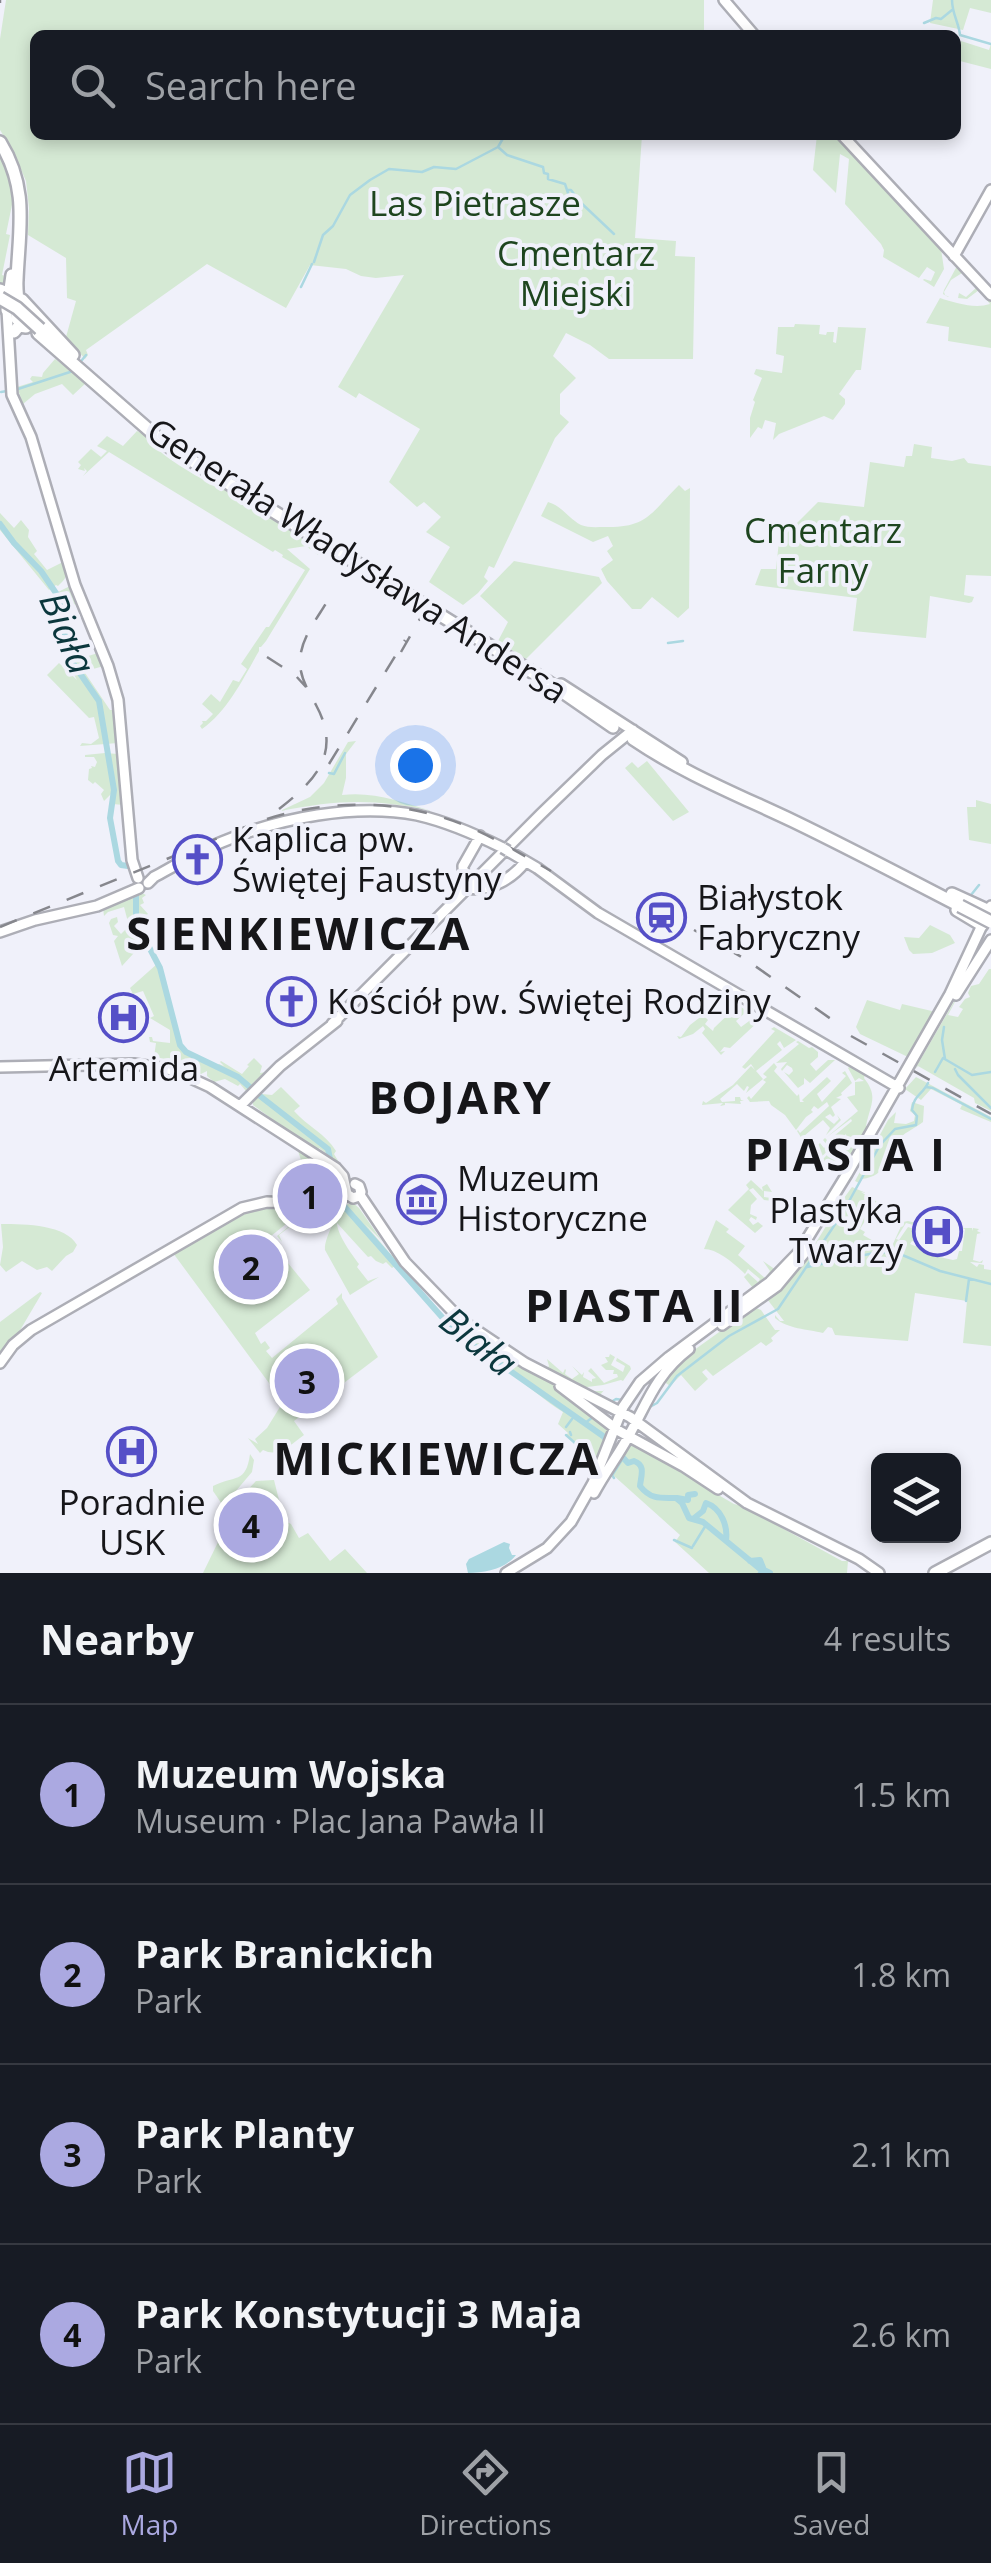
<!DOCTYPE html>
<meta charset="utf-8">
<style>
body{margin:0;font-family:"Open Sans",sans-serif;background:#242831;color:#f1f3f6}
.controls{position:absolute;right:30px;bottom:30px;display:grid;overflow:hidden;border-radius:15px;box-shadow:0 5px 15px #0003}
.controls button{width:90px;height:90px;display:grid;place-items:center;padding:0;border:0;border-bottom:2px solid #363941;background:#171b24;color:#f1f3f6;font:50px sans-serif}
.you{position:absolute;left:415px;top:765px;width:35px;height:35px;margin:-25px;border:8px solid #fff;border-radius:50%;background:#1a73e8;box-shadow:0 0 0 15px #1a73e833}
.badge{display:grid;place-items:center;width:65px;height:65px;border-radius:50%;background:#aba9e1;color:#111;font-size:32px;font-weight:700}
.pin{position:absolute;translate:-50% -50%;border:5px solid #fff;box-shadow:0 2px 10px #0006}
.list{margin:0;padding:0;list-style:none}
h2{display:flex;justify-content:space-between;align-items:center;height:130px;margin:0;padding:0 40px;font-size:42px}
h2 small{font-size:32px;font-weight:400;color:#9ea1a6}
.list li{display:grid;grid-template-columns:65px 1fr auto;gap:30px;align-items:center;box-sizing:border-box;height:180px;padding:0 40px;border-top:2px solid #363941}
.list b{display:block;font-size:38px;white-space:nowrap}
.list p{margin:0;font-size:32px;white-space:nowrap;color:#9ea1a6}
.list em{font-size:32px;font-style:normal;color:#9ea1a6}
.icon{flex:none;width:55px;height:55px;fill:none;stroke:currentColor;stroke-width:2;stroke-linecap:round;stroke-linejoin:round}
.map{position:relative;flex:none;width:991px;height:1573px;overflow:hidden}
.search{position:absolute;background:#171b24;box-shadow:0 5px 15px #0003;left:30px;right:30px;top:30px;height:110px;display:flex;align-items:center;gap:25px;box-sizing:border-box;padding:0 35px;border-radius:15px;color:#9ea1a6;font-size:38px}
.sheet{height:850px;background:#171b24}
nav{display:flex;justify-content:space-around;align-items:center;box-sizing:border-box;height:140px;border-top:2px solid #363941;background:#171b24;font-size:28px;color:#9ea1a6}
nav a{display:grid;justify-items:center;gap:5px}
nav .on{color:#aba9e1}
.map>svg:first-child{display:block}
</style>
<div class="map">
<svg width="991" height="1573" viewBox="0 0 991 1573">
<rect width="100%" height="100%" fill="#f0f1fa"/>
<path fill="#d5e9d4" d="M6 0H704V35H35V135H642L635 238 676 241 675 256 695 257 693 359H609L590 345 566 333 553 356 576 378 560 394V414L569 422 555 438 494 568 489 566 484 577 488 581 478 593 463 605 429 582 450 547 426 532 441 517 424 502 417 507 389 482 420 429 359 393 356 398 338 387 404 275 376 278 361 276 346 269 310 265 286 308 207 264 86 350 88 355 85 359 66 337 76 301 67 298 66 258 28 235 29 208 26 181 12 149 0 130V39Z
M933 0H991V13L970 8 963 30 930 23Z
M961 41 989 50 991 44V69L956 60Z
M817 135H836L941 249 944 269 934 287 923 280 924 279 931 281 935 272 927 267 919 278 883 257 884 250 881 244 845 204 849 159 840 154 836 193 813 170Z
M0 153 14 195 6 234 10 235 2 275 9 277 7 283 0 287Z
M957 266 991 301V348L948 341 949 327 926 323 940 298C955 303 975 309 990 304L979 290 967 299 958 298 959 293 966 297 976 288 962 273 951 280 944 292 945 295 949 297H948L943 294 944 290Z
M795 324 820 325 819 334 826 335 827 332H834L833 342 836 343 838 327 866 328 861 370H856L839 394 845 399V404L833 420 824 416 779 434 773 440 776 423 765 420 762 429 758 427 750 438V418L755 402 753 400 762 378 754 374 756 369 782 373 784 356 776 354 778 327H794Z
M55 359 87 382 73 395 62 384 35 394 23 404 17 387 33 382 30 379 32 376 42 377 43 373Z
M137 431C151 436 155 449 167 457 182 468 199 477 216 487H221L313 544 319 551 318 555 306 546 287 549 310 569 266 641 261 647H259V651C244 677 228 711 202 729L200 726 203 723 202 721H206L213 714 202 704 211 694 220 702 233 680 239 682 247 669 241 664 266 627H269L305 570 282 557 283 555 275 550 273 552 109 452 83 476 87 471 84 468 85 471 78 469 81 465 78 462 91 449 101 457 107 451 97 446 107 436 123 446Z
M914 444 932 447 931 458 952 461 964 458 968 463 991 466V576L966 575 964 595 974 597 972 602 969 603 930 596 926 638 853 631 857 598 755 585 761 569H776L779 541 818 502 864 507 870 462 904 467 906 456H912Z
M679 485 685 491 690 488 689 608 678 618 652 597 641 609H632L607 581 601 569 613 560 607 551 613 546 608 536 593 542 541 516 548 502C562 506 568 518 581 525 588 528 597 527 605 527 647 528 651 513 679 485Z
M0 513 14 528 21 520 29 530 28 537 37 551 34 554 47 570 63 562C68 574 68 577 58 586L56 585 49 590 0 530Z
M514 561 599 577 602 583 526 659 498 641 508 622 480 596Z
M70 586 84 621 75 604 70 606 72 636 76 637 74 646 85 657 98 653 104 666 93 669 86 660 79 664 110 710H112L113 716 117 715 118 743 80 746 82 743 91 744 99 738 94 717 89 718 47 675 59 663 77 680 68 664 64 650 59 607 53 600 58 592Z
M356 741 346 754V778L342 795C373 791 402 802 432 811 373 798 337 800 280 811L310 797 324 783 348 742Z
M105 753 118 754 124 805 112 804 113 792 104 801 101 794 104 790 95 782 93 784 88 780 89 769 92 768 91 766 95 767 97 762 94 757H85V755Z
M647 761 689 812 673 821 625 768 632 762 638 768Z
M976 800 991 804V844L969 840 967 807H976Z
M140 892 146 895 142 898 144 903 140 905 148 914 136 922 144 942 122 966 114 941 118 936 113 935 109 923 111 919 117 917 118 922 114 926 121 934 129 926 124 907 108 912 104 916 103 908Z
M930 925 950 935 955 943 932 953 913 954 909 950 904 937 919 938Z
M157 964 183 1049 215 1067 219 1064 224 1066 220 1062 221 1061 242 1074 249 1066 247 1065 254 1058 262 1066 260 1073 266 1072 254 1082 249 1090 246 1091 240 1084 238 1086 225 1079 214 1082 207 1076V1071L201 1074 175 1065 172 1060 154 1057 156 1043 150 1042 149 1037H152L153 1041 170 1043V1030L150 1018 154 1016 143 991 133 994 130 988Z
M989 969H991V1111L975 1103 974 1098 918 1066 915 1069 966 981 948 1015 958 1017 963 1009 959 1007 965 999 970 997 968 993 971 986 979 984Z
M867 1000 900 1010 902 1004 936 1012 908 1057 860 1034 856 1027Z
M738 1005 747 1011 736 1021 741 1027 756 1016 761 1019 730 1048 724 1047 720 1052 725 1051 721 1055 702 1033 705 1029 703 1026 693 1034 679 1039 677 1036 681 1037 690 1025 703 1015 708 1020 705 1024 713 1031 714 1028Z
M774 1027 796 1040 784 1048 780 1041 777 1044 782 1050 756 1071 763 1079 746 1093 749 1087 747 1086 744 1091 737 1084 720 1099 722 1102 735 1101V1097H740L741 1100 744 1101H740L741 1104 725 1103V1105L720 1106 723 1103 702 1105 703 1101 706 1103 733 1085 751 1066 755 1070 751 1064 745 1069 742 1067 775 1031 771 1029Z
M798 1041 809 1048 812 1047 818 1052V1057L810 1064 816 1071 828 1060H835L810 1083 804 1078V1084L798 1088 784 1072 789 1075 793 1071 792 1068 787 1065 782 1071 781 1069 787 1062 776 1063 799 1044 796 1042Z
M774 1063 777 1067 774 1071 797 1096 799 1094 800 1102H804L802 1100 827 1077 831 1081 817 1094 822 1102 846 1076 842 1073 845 1071 852 1083 841 1093 842 1095 836 1098 841 1099 831 1107 835 1115 833 1117 830 1114 825 1117 834 1124 839 1119 837 1115 841 1120 826 1135 830 1128 823 1120 804 1136 812 1148 809 1150 797 1131 798 1130 800 1133 829 1106 827 1102 818 1109 814 1106 811 1110 813 1112 806 1117 796 1130 785 1115 771 1105 769 1101 746 1102H750L747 1098 749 1096 751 1099 766 1082 763 1080 767 1077 763 1074Z
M851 1065 865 1075 864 1078C879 1097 870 1105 866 1126H870L844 1170H837L822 1160 842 1140 827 1155 828 1157 847 1141 846 1134 820 1158 811 1151 820 1143 824 1148 827 1145 823 1140 825 1138 828 1141 852 1121 851 1119 827 1137 858 1111 847 1097 855 1095V1082L864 1081 859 1078 855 1081 848 1068Z
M916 1077 991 1117V1122L960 1109 962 1105 931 1089 921 1100 905 1089Z
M281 1087 300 1106 294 1111C307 1126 326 1134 336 1151L334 1154 340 1164 319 1148 318 1150 306 1144V1140L303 1142 253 1105V1101L262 1094 272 1095Z
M912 1102 924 1106 923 1122C914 1129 903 1133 897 1141 885 1156 888 1176 862 1179L859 1183 855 1181 888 1120 896 1112 894 1123 906 1124 914 1121 915 1115 910 1111Z
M297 1148 338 1175 342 1192C337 1200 329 1203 320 1199L318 1197 321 1191 317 1190 315 1180 308 1181Z
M751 1180 763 1191 762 1187 767 1184 772 1192 764 1191V1197L779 1199 781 1202 764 1200 753 1188 749 1190 757 1199 751 1205 750 1214 757 1217 756 1220 751 1217 749 1220 753 1225 758 1222 763 1226 755 1233 728 1210 749 1189 746 1185Z
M852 1187 866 1193 861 1192 897 1214 875 1205 860 1229 865 1232 863 1235 882 1246 885 1243 892 1246 903 1222 908 1221 928 1226V1229L906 1223 896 1239 899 1240 908 1227 924 1232 922 1245 912 1241 910 1244 925 1250 930 1230 926 1254 953 1260 957 1259 959 1251H962L965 1229 962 1228H972L973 1231V1228L979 1229 977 1231 981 1233 977 1234 973 1260 980 1262 983 1260 982 1263 970 1262 977 1267 979 1264 984 1265V1269L991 1270V1346L963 1343 967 1301 915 1293 908 1341 835 1335 832 1328 828 1327 823 1333C807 1329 788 1329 775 1318V1315L780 1321H784L767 1299C797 1277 816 1243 835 1211L843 1214 836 1209Z
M352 1202 359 1208 382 1241 365 1224 393 1257 388 1247 399 1263 392 1268 386 1262 383 1264 376 1261 371 1256 368 1257 337 1223C337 1234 352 1255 359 1264L357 1267 368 1281 379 1277 350 1295 325 1250C324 1239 336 1219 340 1208Z
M281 1206 294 1213 299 1212 292 1213 290 1217 292 1219 294 1217 302 1227 298 1231 292 1225 279 1235 282 1242 277 1236 293 1223 291 1220 271 1236 270 1241 310 1290 255 1333 261 1344 265 1341 270 1348 266 1351 272 1358 338 1304 336 1299 342 1293V1298L378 1357 294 1421 304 1435C290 1445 279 1458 263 1450L260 1453 248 1438 258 1444 255 1439 267 1428 283 1402 173 1253 252 1207Z
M716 1220 729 1229 726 1232 745 1246 738 1255 765 1278 770 1271 763 1261 776 1270 753 1288 744 1277 748 1273 758 1282 760 1279 748 1269 745 1274C734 1263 717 1249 704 1249Z
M1 1224C27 1224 66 1225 77 1245L73 1252 66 1256 52 1271 47 1267 37 1270 22 1261 6 1272 0 1265 3 1247Z
M40 1292 42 1293 19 1332 0 1352V1322Z
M754 1307 761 1310 775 1330H780L771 1338 773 1341 766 1346 761 1342 713 1376 706 1369 702 1372 708 1379 695 1391 681 1375 670 1386 663 1381 690 1353Z
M454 1327 468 1336 463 1328 473 1336 476 1342 488 1347 513 1363H507L508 1367H516L515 1364 557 1386 607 1426 608 1431 598 1460 596 1459 595 1461 580 1448 582 1446 579 1447 566 1435 568 1433 558 1424 563 1412C539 1398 508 1366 483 1360L448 1333Z
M610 1354 615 1357 611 1365 623 1372 625 1366 616 1361 617 1358 630 1366 631 1369 623 1381 621 1380 603 1385 587 1387 586 1391H603L605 1389 600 1395 595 1394 597 1397 546 1370 549 1366 547 1359 563 1373 565 1369 566 1370 565 1374 572 1379 579 1374 572 1366 582 1375 584 1372 583 1377 592 1382V1379L596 1378 588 1371 591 1368 604 1383 618 1377 617 1374H613L614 1370H606L601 1365 608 1362 605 1357H609Z
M632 1443 682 1466 716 1490 715 1493 734 1504 742 1506 842 1561H848L847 1573H709L675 1542 680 1535 613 1475 612 1472 628 1445 631 1446Z
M250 1454 254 1460 252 1472 235 1492 226 1510 213 1491V1486C235 1475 246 1484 250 1454Z
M274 1480 279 1500 278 1501 282 1508 271 1517 276 1526 285 1521 291 1524 299 1538 308 1533 330 1561 345 1549 367 1573H203L239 1499 256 1481Z"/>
<path fill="#abd8e1" d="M504 1542 510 1544 509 1548 512 1555H516C505 1569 486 1573 468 1573L466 1564 469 1559Z"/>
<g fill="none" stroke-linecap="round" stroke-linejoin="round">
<path stroke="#abd8e1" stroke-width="2.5" d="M952 0C952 14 959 23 960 35L991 44
M924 23 936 18 941 19 952 10
M498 147 505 135
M567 190H571L577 198
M578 200 614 234
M314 262 323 235 333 226 350 195 370 180 389 169 422 172 434 167 456 169 498 147 507 155 543 167 544 173 548 174V179L565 184 568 193
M301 287 312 264
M82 360 86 355
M18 389 73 371
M1 392 7 391
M668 643 683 641
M329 773 334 774 345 753
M971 895 979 885
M944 1027 942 1040 945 1059
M955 1069 958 1075 991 1108
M935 1072 943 1058 972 1075 991 1072
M926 1087 933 1088 991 1119
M881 1252 900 1254 940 1271 991 1284
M807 1267 879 1252
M966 1301 969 1279
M611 1402 616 1399 623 1400
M648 1408 657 1403 677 1376 729 1336 778 1309 842 1214 880 1145 895 1129 916 1125 917 1116 912 1110C913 1096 923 1094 928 1083
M574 1417 575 1416
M585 1423 593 1417
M566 1427 572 1419
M570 1432 571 1435
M566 1435 575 1443
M606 1465 614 1447
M613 1474 623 1458
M612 1475 614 1478
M674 1540 692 1548
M693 1546 706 1525
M759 1573 762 1570"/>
<path stroke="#abd8e1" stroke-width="6" d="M0 524 14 543 41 571 60 599 68 656 99 701 114 790 110 818 118 861 121 865 128 866
M136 892V922L160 968 180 1045 186 1052 238 1077 251 1088
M260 1096 328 1149 338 1198
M343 1205 456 1333 603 1436 628 1463 634 1461C646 1465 641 1476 640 1486 651 1500 661 1498 676 1498L682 1503 689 1518 703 1522 765 1573
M677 1498 688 1500V1495L695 1494
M693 1519 703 1511 706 1503C721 1508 728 1526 726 1540
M750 1561 760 1560 764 1570 770 1573"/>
<defs>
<path id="secondary" d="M724 0 754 35
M842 135 991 295
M954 256 991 190
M7 310 12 395 31 437 75 585 108 666 118 700 132 860 138 878
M561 684 682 762
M508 851 537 868 598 913 899 1088
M148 883 154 877C176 865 198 852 222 842 279 818 355 803 417 815 448 822 475 834 503 848
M469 888C490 892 513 878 525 862
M464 889 463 866 480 836
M0 932 35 920 97 906 139 888
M956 995 991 940
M332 1024 541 814 602 755 633 730
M0 1067 134 1064 173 1070 210 1087 336 1168 343 1176 347 1194 353 1198 359 1196 361 1192 359 1186 355 1184
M240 1106 280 1066 337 1021
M360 1195 405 1262 461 1320 525 1363 630 1417 747 1503 859 1559 879 1573
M722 1325 777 1286 807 1250
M0 1363 13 1345 31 1330 242 1208 267 1202 332 1204 341 1200 347 1193
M560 1386 619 1431 683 1466 718 1489
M594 1493C604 1474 617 1457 627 1439 647 1404 655 1375 689 1349
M506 1573 547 1548 571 1522 593 1483 623 1407 640 1382 669 1357 770 1282 799 1252 847 1174 950 994 991 906"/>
<path id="trunk" d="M0 142C29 189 19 228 17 280 16 293 20 305 17 319
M0 290 22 300 73 355
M7 310 12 275
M14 332 19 326 26 327
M38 333 165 444 548 682 613 727
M633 739C683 773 738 795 793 821 849 848 904 877 960 906
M952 894 989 911
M957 910 982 925
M935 1573 991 1543"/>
</defs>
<use href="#secondary" stroke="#adaeb6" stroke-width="14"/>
<use href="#trunk" stroke="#adaeb6" stroke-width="16"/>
<use href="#secondary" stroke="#fff" stroke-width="9"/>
<use href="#trunk" stroke="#fff" stroke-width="11"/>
<path stroke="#86878d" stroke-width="2.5" stroke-dasharray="18 18" stroke-linecap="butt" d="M0 3V0
M401 652 421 617
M267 657 295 675 306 687
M329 764 405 640
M279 809C316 780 342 753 316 705 309 692 300 678 300 662 300 639 317 619 328 600
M0 927 255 823C327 797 405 798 476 830 502 842 526 857 551 871
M694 930 745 959 841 1026
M851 1036 991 1114"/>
<defs>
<path id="secondary-bridge" d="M503 848 508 851"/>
<path id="trunk-bridge" d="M0 298 17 308 40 329
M960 906 991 922"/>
</defs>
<use href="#secondary-bridge" stroke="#adaeb6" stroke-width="14" stroke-linecap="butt"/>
<use href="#trunk-bridge" stroke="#adaeb6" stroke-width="16" stroke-linecap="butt"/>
<use href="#secondary-bridge" stroke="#fff" stroke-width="9"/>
<use href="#trunk-bridge" stroke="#fff" stroke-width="11"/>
</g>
<defs>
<symbol id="church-ring" viewBox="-11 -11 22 22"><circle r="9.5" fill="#f0f1fa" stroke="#554fc7" stroke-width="1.5"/><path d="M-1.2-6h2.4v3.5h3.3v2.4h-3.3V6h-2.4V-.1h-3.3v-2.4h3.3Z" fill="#554fc7"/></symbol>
<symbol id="station-ring" viewBox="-11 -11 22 22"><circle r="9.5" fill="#f0f1fa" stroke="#554fc7" stroke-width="1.5"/><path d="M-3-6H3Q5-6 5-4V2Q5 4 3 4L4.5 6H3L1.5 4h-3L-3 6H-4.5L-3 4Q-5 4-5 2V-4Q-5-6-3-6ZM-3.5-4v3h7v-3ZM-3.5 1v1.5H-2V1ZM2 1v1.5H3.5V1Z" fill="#554fc7"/></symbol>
<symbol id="hospital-ring" viewBox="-11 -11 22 22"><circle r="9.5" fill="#f0f1fa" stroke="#554fc7" stroke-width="1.5"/><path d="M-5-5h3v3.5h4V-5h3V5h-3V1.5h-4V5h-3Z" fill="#554fc7"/></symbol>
<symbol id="museum-ring" viewBox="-11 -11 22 22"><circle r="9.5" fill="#f0f1fa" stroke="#554fc7" stroke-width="1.5"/><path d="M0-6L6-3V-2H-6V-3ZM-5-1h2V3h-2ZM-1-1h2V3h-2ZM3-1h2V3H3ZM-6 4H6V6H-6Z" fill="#554fc7"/></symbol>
</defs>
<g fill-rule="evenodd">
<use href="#church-ring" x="170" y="832" width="55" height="55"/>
<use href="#station-ring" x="634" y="890" width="55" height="55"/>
<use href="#church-ring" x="264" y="974" width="55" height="55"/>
<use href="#hospital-ring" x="96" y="990" width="55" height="55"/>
<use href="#museum-ring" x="394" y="1172" width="55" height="55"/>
<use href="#hospital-ring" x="910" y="1204" width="55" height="55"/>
<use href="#hospital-ring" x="104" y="1424" width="55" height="55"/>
</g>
<g text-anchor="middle" stroke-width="8" stroke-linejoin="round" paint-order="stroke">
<g font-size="35" fill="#1e451f" stroke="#f0f1fa">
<text x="475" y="216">Las Pietrasze</text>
<text x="576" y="266">Cmentarz<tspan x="576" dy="40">Miejski</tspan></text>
<text x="823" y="543">Cmentarz<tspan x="823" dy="40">Farny</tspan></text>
</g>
<g font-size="35" fill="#161619" stroke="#f0f1fa">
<text transform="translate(357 561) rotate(33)" y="12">Generała Władysława Andersa</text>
</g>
<g font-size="35" fill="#161619" stroke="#f0f1fa" text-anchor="start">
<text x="232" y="852">Kaplica pw.<tspan x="232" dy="40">Świętej Faustyny</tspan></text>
<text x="697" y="910">Białystok<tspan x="697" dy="40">Fabryczny</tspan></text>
<text x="327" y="1014">Kościół pw. Świętej Rodziny</text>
<text x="124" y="1081" text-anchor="middle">Artemida</text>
<text x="457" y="1191">Muzeum<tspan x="457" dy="40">Historyczne</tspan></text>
<text x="903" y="1223" text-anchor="end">Plastyka<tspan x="903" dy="40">Twarzy</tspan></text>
<text x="132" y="1515" text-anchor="middle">Poradnie<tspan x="132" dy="40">USK</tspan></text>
</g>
<g font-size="38" font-style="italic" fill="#0b373d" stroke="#f0f1fa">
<text transform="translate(67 633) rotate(67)" y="13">Biała</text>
<text transform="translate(478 1342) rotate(39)" y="13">Biała</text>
</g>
<g font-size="45" font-weight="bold" letter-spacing="2.5" fill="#161619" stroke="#f0f1fa">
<text x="299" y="950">SIENKIEWICZA</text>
<text x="461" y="1114">BOJARY</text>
<text x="846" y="1171">PIASTA I</text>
<text x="635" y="1322">PIASTA II</text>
<text x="437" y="1475">MICKIEWICZA</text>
</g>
</g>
</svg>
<div class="controls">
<button><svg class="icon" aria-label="layers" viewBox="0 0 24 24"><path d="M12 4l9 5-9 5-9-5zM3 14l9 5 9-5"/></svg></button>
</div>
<div class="you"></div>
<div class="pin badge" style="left:310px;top:1196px">1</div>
<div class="pin badge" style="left:251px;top:1267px">2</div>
<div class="pin badge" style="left:307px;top:1381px">3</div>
<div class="pin badge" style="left:251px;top:1525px">4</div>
<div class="search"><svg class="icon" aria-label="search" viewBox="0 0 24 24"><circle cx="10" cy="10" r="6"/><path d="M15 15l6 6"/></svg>Search here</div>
</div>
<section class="sheet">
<h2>Nearby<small>4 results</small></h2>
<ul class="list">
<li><span class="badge">1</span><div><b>Muzeum Wojska</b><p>Museum · Plac Jana Pawła II</p></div><em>1.5 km</em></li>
<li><span class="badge">2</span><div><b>Park Branickich</b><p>Park</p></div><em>1.8 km</em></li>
<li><span class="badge">3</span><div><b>Park Planty</b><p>Park</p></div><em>2.1 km</em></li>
<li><span class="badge">4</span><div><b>Park Konstytucji 3 Maja</b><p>Park</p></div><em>2.6 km</em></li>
</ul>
</section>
<nav>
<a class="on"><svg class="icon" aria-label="map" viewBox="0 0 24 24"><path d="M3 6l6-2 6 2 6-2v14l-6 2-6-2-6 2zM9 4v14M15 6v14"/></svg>Map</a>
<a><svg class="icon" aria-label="directions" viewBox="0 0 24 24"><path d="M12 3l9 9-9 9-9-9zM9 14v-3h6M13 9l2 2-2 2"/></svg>Directions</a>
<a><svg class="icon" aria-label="saved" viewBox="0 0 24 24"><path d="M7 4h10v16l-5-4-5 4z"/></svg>Saved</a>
</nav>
